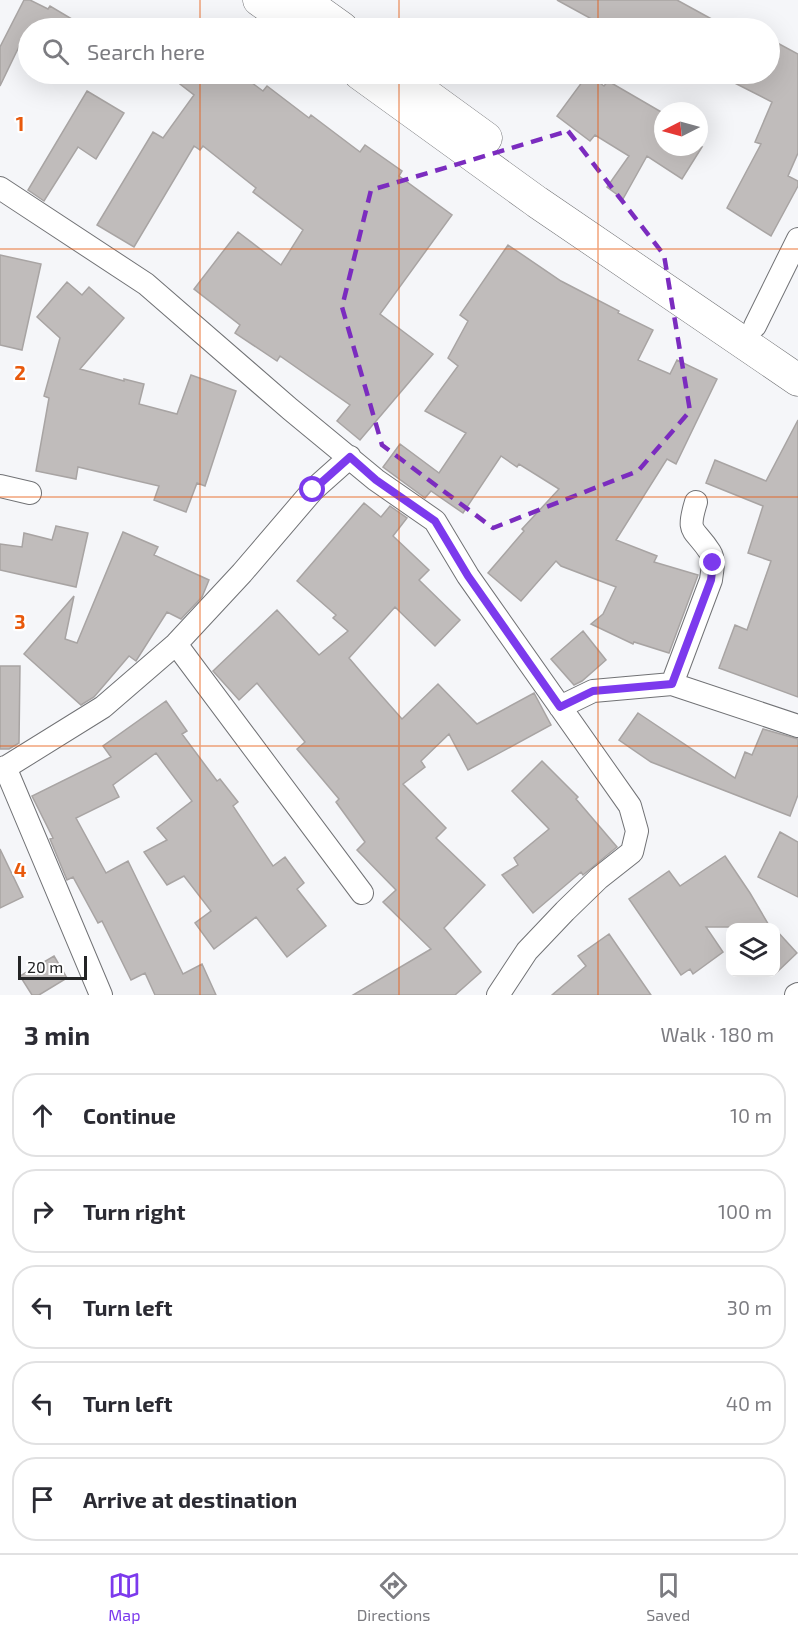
<!DOCTYPE html>
<meta charset="utf-8">
<style>
body{margin:0;font-family:"Exo 2",sans-serif;background:#f2f2f3;color:#2b2b33}
.controls{position:absolute;right:18px;bottom:18px;display:grid;overflow:hidden;border-radius:12px;box-shadow:0 6px 24px #0002}
.controls button{width:54px;height:54px;display:grid;place-items:center;padding:0;border:0;border-bottom:2px solid #e1e1e2;background:#fff;color:#2b2b33;font:30px sans-serif}
.compass{position:absolute;left:654px;top:102px;width:54px;height:54px;border-radius:50%;background:#fff;box-shadow:0 6px 24px #0002;rotate:264deg}
.scale{position:absolute;left:18px;bottom:15px;width:69px;box-sizing:border-box;padding-left:6px;border:3px solid #232425;border-top:0;font-size:16px;line-height:21px;white-space:nowrap;color:#232425;-webkit-text-stroke:4px #fff;paint-order:stroke}
.stop{position:absolute;width:18px;height:18px;margin:-14px;border:4px solid #7c3aed;border-radius:50%;background:#fff}
.stop.end{background:#7c3aed;border-color:#fff;box-shadow:0 2px 6px #0008}
.list{margin:0;padding:0;list-style:none}
h2{display:flex;justify-content:space-between;align-items:center;height:78px;margin:0;padding:0 24px;font-size:26px}
h2 small{font-size:20px;font-weight:400;color:#7c7c81}
.list li{display:grid;grid-template-columns:39px 1fr auto;gap:18px;align-items:center;box-sizing:border-box;height:84px;margin:0 12px 12px;padding:0 12px;border:2px solid #e1e1e2;border-radius:24px}
.list b{display:block;font-size:22px;white-space:nowrap}
.list em{font-size:20px;font-style:normal;color:#7c7c81}
.icon{flex:none;width:33px;height:33px;fill:none;stroke:currentColor;stroke-width:2;stroke-linecap:round;stroke-linejoin:round}
.map{position:relative;flex:none;width:798px;height:995px;overflow:hidden}
.search{position:absolute;background:#fff;box-shadow:0 6px 24px #0002;left:18px;right:18px;top:18px;height:66px;display:flex;align-items:center;gap:15px;box-sizing:border-box;padding:0 21px;border-radius:33px;color:#7c7c81;font-size:22px}
.sheet{height:558px;background:#fff}
nav{display:flex;justify-content:space-around;align-items:center;box-sizing:border-box;height:84px;border-top:2px solid #e1e1e2;background:#fff;font-size:16px;color:#7c7c81}
nav a{display:grid;justify-items:center;gap:3px}
nav .on{color:#7c3aed}
.map>svg:first-child{display:block}
</style>
<div class="map">
<svg width="798" height="995" viewBox="0 0 798 995">
<rect width="100%" height="100%" fill="#f5f6f9"/>
<path fill="#c0bcbb" stroke="#a8a4a3" stroke-width="1.5" d="M24 0H30L48 9 50 6 87 28H28L0 86V47Z
M557 0H677L728 28H608Z
M770 39 798 54V153L788 176 798 181V186L771 236 727 208 761 144 755 142 772 102 717 74H770Z
M167 74H240L263 91 267 86 309 118 311 115 360 152 365 145 402 171 399 176 452 215 380 314 433 354 360 440 337 421 350 405 280 356 277 361 235 333 240 325 194 289 238 232 281 265 303 230 253 192 256 188 203 146 200 150 194 146 134 247 97 225 153 132 163 138 194 95Z
M588 74 604 86 608 81 663 113V147H702L682 179 647 156 623 199 607 187 629 156 595 135 590 141 557 116Z
M87 91 124 113 96 159 78 147 44 201 28 190Z
M508 245 561 281 619 311 618 313 653 330 638 360 670 374 677 360 717 379 676 464 667 459 616 540 657 556 654 562 698 575 669 653 634 642 633 644 591 624 603 614 616 587 561 566 556 561 521 601 488 573 524 531 522 529 559 489 519 464 517 467 501 456 463 513 431 491 425 498 383 467 400 444 439 473 466 433 425 411 458 366 448 358 468 321 460 315Z
M0 255 41 264 22 350 0 345Z
M67 282 82 295 89 287 124 318 80 369 124 381V379L144 384 139 404 177 414 191 375 236 391 205 486 197 483 186 512 154 500 159 486 78 467 76 479 36 471 49 398 44 396 60 338 37 317Z
M798 420V697L719 668 735 625 747 630 771 561 748 553 763 506 706 483 715 460 766 481Z
M364 503 381 517 390 506 407 518 393 536 429 570 419 580 460 620 435 646 395 607 349 658 372 685 402 719 438 684 477 724 534 693 551 725 468 770 449 734 421 761 425 767 403 784 446 828 436 838 485 885 444 928 481 972 455 995H353L431 949 383 902 396 890 357 850 365 842 336 802 339 799 297 749 305 742 257 683 239 700 213 671 277 610 319 655 348 631 333 618 336 615 297 581Z
M56 526 88 533 76 587 0 570V544L22 547 24 533 52 540Z
M123 532 158 547 154 555 209 580 202 597 181 619 167 612 136 661 129 656 94 697 81 705 24 654 74 596 65 639 77 643Z
M583 631 606 660 582 681 574 685 551 659Z
M0 666H20L19 743 9 749H0Z
M166 701 187 731 182 734 217 781 220 779 238 802 233 806 273 866 285 857 304 883 297 889 326 926 287 957 256 917 214 949 195 923 211 911 184 876 167 885 144 852 167 840 157 828 192 801 156 753 113 785 119 797 76 818 106 873 128 861 183 974 202 964 216 995H155L145 973 131 980 102 921 98 923 73 877 67 880 50 839 53 838 32 796 111 757 103 746Z
M638 713 735 778 745 752 752 755 763 729 798 739V795L790 816 651 762 619 740Z
M542 761 578 797 576 799 617 847 583 875 581 872 533 913 502 875 518 865 514 858 549 829 512 791Z
M780 832 798 842V897L758 877Z
M0 849 23 897 0 908Z
M725 856 750 893 770 927H706L723 952 693 974 690 969 681 975 629 899 669 871 680 886Z
M776 930 797 953 776 973Z
M609 934 651 995H552L586 966 578 956Z
M54 956 67 978 39 995H32L20 976Z"/>
<g fill="none" stroke-linecap="round" stroke-linejoin="round">
<defs>
<path id="minor" d="M0 188 146 284 290 409 376 480 435 521 468 576 630 806 637 831 632 852 599 878 565 911 527 951 498 995
M755 326 798 239
M0 486 30 493
M176 644 362 893
M672 684 711 580C712 571 715 560 710 552 694 527 686 535 696 502
M560 707 593 691 672 684 798 726
M5 767 101 995
M0 771 103 707 176 644 242 573 313 490 350 457
M796 995 798 994"/>
<path id="secondary" d="M259 0 299 28
M303 0 342 28
M360 74 537 202 798 380
M398 74 486 138"/>
</defs>
<use href="#minor" stroke="#717275" stroke-width="24"/>
<use href="#secondary" stroke="#717275" stroke-width="33"/>
<use href="#minor" stroke="#fff" stroke-width="22"/>
<use href="#secondary" stroke="#fff" stroke-width="32"/>
</g>
<g fill="none" stroke-linecap="round" stroke-linejoin="round">
<path stroke="#7c3aed" stroke-width="8" d="M313 490 350 457 376 480 435 521 468 576 560 707 593 691 672 684 711 580 713 563"/>
</g>
<path fill="none" stroke="#7b2cbf" stroke-width="4.5" stroke-dasharray="12 8" stroke-linejoin="round" d="M568 131 664 255 690 411 638 471 493 528 382 445 342 307 371 190Z"/>
<path fill="none" stroke="#e8590c" stroke-width="1.5" stroke-opacity="0.55" d="M200 0V28M399 0V28M598 0V28M200 74V995M399 74V995M598 74V995M0 249H798M0 497H798M0 746H798"/>
<g font-size="20" text-anchor="middle" font-weight="bold" fill="#e8590c" stroke="#fff" stroke-width="4.5" stroke-linejoin="round" paint-order="stroke">
<text x="20" y="131">1</text>
<text x="20" y="380">2</text>
<text x="20" y="629">3</text>
<text x="20" y="877">4</text>
</g>
</svg>
<div class="controls">
<button><svg class="icon" aria-label="layers" viewBox="0 0 24 24"><path d="M12 4l9 5-9 5-9-5zM3 14l9 5 9-5"/></svg></button>
</div>
<svg class="compass" viewBox="-18 -18 36 36"><path d="M0-13l5 13h-10z" fill="#e53935"/><path d="M0 13l5-13h-10z" fill="#7c7c81"/></svg>
<div class="scale">20 m</div>
<div class="stop" style="left:313px;top:490px"></div>
<div class="stop end" style="left:713px;top:563px"></div>
<div class="search"><svg class="icon" aria-label="search" viewBox="0 0 24 24"><circle cx="10" cy="10" r="6"/><path d="M15 15l6 6"/></svg>Search here</div>
</div>
<section class="sheet">
<h2>3 min<small>Walk · 180 m</small></h2>
<ul class="list">
<li><svg class="icon" aria-label="ahead" viewBox="0 0 24 24"><path d="M12 20V5M6 11l6-6 6 6"/></svg><div><b>Continue</b></div><em>10 m</em></li>
<li><svg class="icon" aria-label="right" viewBox="0 0 24 24"><path d="M7 20v-9h11M14 6l5 5-5 5"/></svg><div><b>Turn right</b></div><em>100 m</em></li>
<li><svg class="icon" aria-label="left" viewBox="0 0 24 24"><path d="M17 20v-9H6M10 6l-5 5 5 5"/></svg><div><b>Turn left</b></div><em>30 m</em></li>
<li><svg class="icon" aria-label="left" viewBox="0 0 24 24"><path d="M17 20v-9H6M10 6l-5 5 5 5"/></svg><div><b>Turn left</b></div><em>40 m</em></li>
<li><svg class="icon" aria-label="arrive" viewBox="0 0 24 24"><path d="M6 21V4h12l-3 4 3 4H6"/></svg><div><b>Arrive at destination</b></div></li>
</ul>
</section>
<nav>
<a class="on"><svg class="icon" aria-label="map" viewBox="0 0 24 24"><path d="M3 6l6-2 6 2 6-2v14l-6 2-6-2-6 2zM9 4v14M15 6v14"/></svg>Map</a>
<a><svg class="icon" aria-label="directions" viewBox="0 0 24 24"><path d="M12 3l9 9-9 9-9-9zM9 14v-3h6M13 9l2 2-2 2"/></svg>Directions</a>
<a><svg class="icon" aria-label="saved" viewBox="0 0 24 24"><path d="M7 4h10v16l-5-4-5 4z"/></svg>Saved</a>
</nav>
